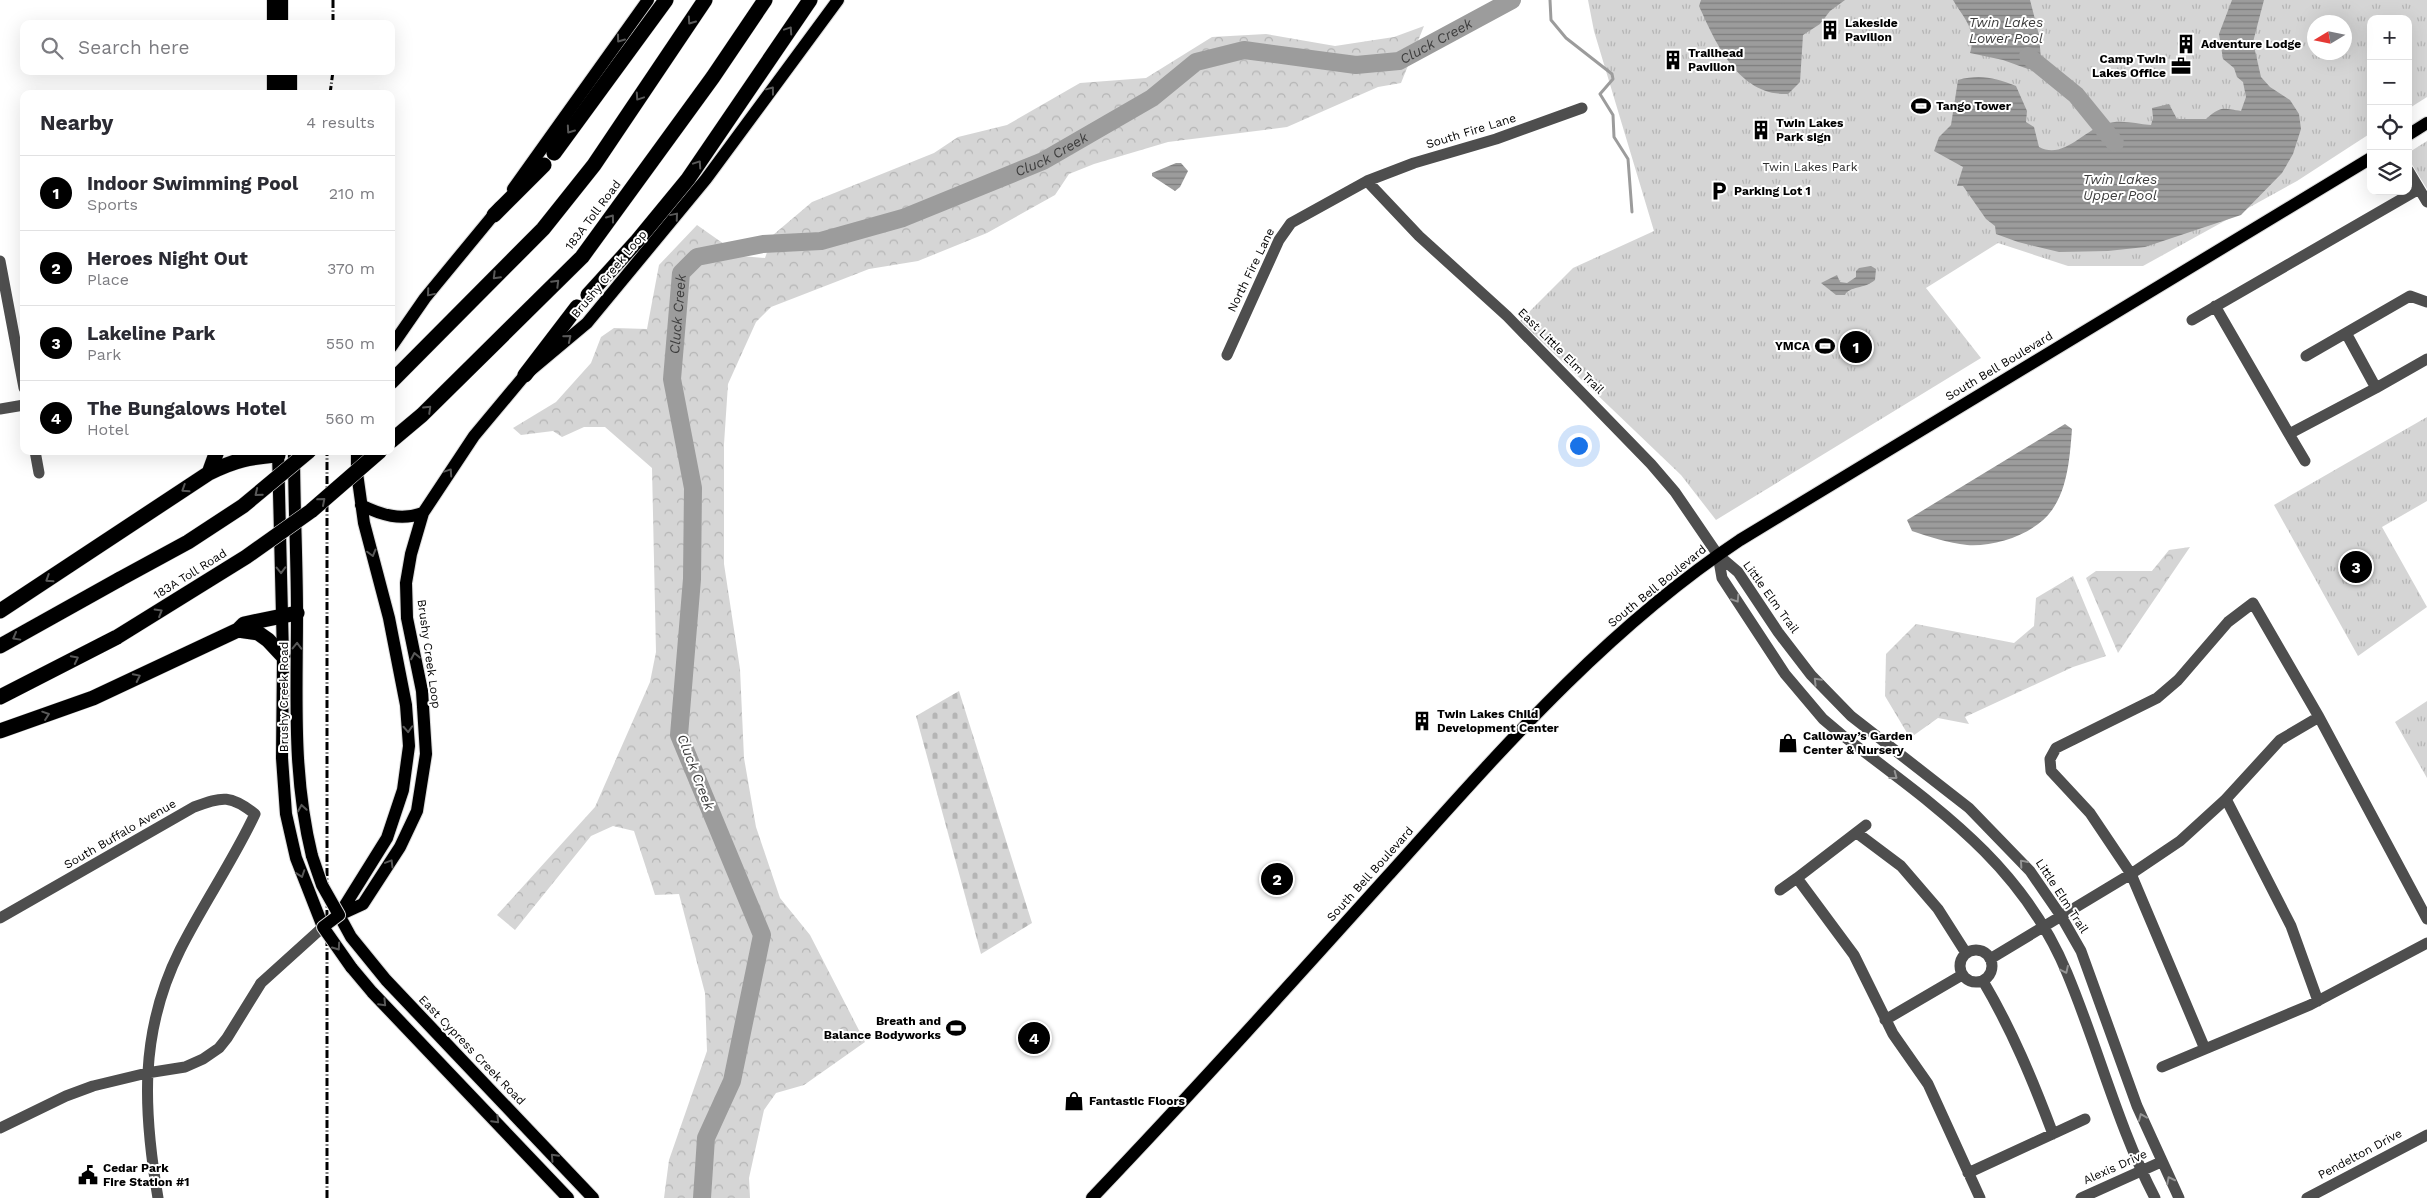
<!DOCTYPE html>
<meta charset="utf-8">
<style>
body{margin:0;font-family:"Work Sans",sans-serif;background:#f7f7f7;color:#2b2b33}
.controls{position:absolute;right:15px;top:15px;display:grid;overflow:hidden;border-radius:10px;box-shadow:0 5px 20px #0002}
.controls button{width:45px;height:45px;display:grid;place-items:center;padding:0;border:0;border-bottom:1px solid #e1e1e2;background:#fff;color:#2b2b33;font:25px sans-serif}
.compass{position:absolute;left:2307px;top:15px;width:45px;height:45px;border-radius:50%;background:#fff;box-shadow:0 5px 20px #0002;rotate:260deg}
.you{position:absolute;left:1578px;top:445px;width:18px;height:18px;margin:-12px;border:4px solid #fff;border-radius:50%;background:#1a73e8;box-shadow:0 0 0 8px #1a73e833}
.badge{display:grid;place-items:center;width:32px;height:32px;border-radius:50%;background:#000;color:#fff;font-size:16px;font-weight:700}
.pin{position:absolute;translate:-50% -50%;border:2px solid #fff;box-shadow:0 1px 5px #0006}
.list{margin:0;padding:0;list-style:none}
h2{display:flex;justify-content:space-between;align-items:center;height:65px;margin:0;padding:0 20px;font-size:21px}
h2 small{font-size:16px;font-weight:400;color:#7c7c81}
.list li{display:grid;grid-template-columns:32px 1fr auto;gap:15px;align-items:center;box-sizing:border-box;height:75px;padding:0 20px;border-top:1px solid #e1e1e2}
.list b{display:block;font-size:19px;white-space:nowrap}
.list p{margin:0;font-size:16px;white-space:nowrap;color:#7c7c81}
.list em{font-size:16px;font-style:normal;color:#7c7c81}
.icon{flex:none;width:28px;height:28px;fill:none;stroke:currentColor;stroke-width:2;stroke-linecap:round;stroke-linejoin:round}
.map{position:relative;flex:none;width:2427px;height:1198px;overflow:hidden}
.search{position:absolute;background:#fff;box-shadow:0 5px 20px #0002;left:20px;top:20px;width:375px;height:55px;display:flex;align-items:center;gap:12px;box-sizing:border-box;padding:0 18px;border-radius:10px;color:#7c7c81;font-size:19px}
.panel{position:absolute;background:#fff;box-shadow:0 5px 20px #0002;left:20px;top:90px;width:375px;height:365px;border-radius:10px}
.map>svg:first-child{display:block}
</style>
<div class="map">
<svg width="2427" height="1198" viewBox="0 0 2427 1198">
<defs>
<pattern id="forest-crowns" width="20" height="18" patternUnits="userSpaceOnUse" patternTransform="scale(1.25)"><rect width="20" height="18" fill="#d5d5d5"/><path d="M2 6a3 3 0 1 1 6 0M12 15a3 3 0 1 1 6 0" fill="none" stroke="#b5b5b5"/></pattern>
<pattern id="cemetery-stones" width="16" height="16" patternUnits="userSpaceOnUse" patternTransform="scale(1.25)"><rect width="16" height="16" fill="#d5d5d5"/><path d="M2 7V4a2 2 0 0 1 4 0v3zM10 15v-3a2 2 0 0 1 4 0v3z" fill="#b5b5b5"/></pattern>
<pattern id="park-tufts" width="24" height="20" patternUnits="userSpaceOnUse" patternTransform="scale(1.25)"><rect width="24" height="20" fill="#d5d5d5"/><path d="M3 7l-1-3M5 7V3M7 7l1-3M15 17l-1-3M17 17v-4M19 17l1-3" fill="none" stroke="#b5b5b5"/></pattern>
<pattern id="water-rules" width="6" height="5" patternUnits="userSpaceOnUse" patternTransform="scale(1.25)"><rect width="6" height="5" fill="#9c9c9c"/><path d="M0 2.5h6" fill="none" stroke="#7d7d7d"/></pattern>
</defs>
<rect width="100%" height="100%" fill="#fff"/>
<path fill="url(#forest-crowns)" d="M1424 26 1401 83 1378 87 1287 127 1168 142 1094 164 1069 174 1055 195 987 233 918 261 869 269 771 307 756 322 728 384 724 444V564L740 669 744 758 756 827 780 898 810 935 865 1042 804 1085 776 1093 764 1110 749 1178 750 1198H664L669 1160 707 1051 705 993 679 894 655 895 634 831 613 826 591 836 515 930 497 915 595 807 650 682 656 652 652 468 605 427H584L562 437 553 431 521 435 513 428 556 402 591 363 601 337 614 328 647 329 659 265 697 225 741 256 765 258 773 235 812 202 934 153 958 137 1007 125 1080 83 1146 78 1212 37 1266 34 1335 46 1394 37Z
M2190 547 2118 653 2086 578 2096 571H2152L2169 550Z
M2073 576 2106 656 2073 667 1965 717 1969 724 1938 718 1910 738 1885 696 1886 654 1916 624 2014 643 2034 626 2036 598Z"/>
<path fill="url(#cemetery-stones)" d="M959 691 1032 923 981 954 916 716Z"/>
<path fill="url(#park-tufts)" fill-rule="evenodd" d="M1588 0H2427V97L2408 109V19H2371V133L2297 181 2143 266H2068L1998 243 1926 288 1981 358 1716 520 1681 475 1520 321 1573 268 1654 231 1594 31ZM2314 22H2344V52H2314Z
M2427 141V189L2408 158V153Z
M2427 417V501L2382 527 2427 607 2358 656 2274 505Z
M2427 701V778L2395 722Z"/>
<path fill="url(#water-rules)" d="M1701 0H1845L1830 11 1820 24 1803 35 1800 82 1788 94C1739 96 1716 44 1699 6Z
M1953 0H2030L2039 35 2041 60 2049 70 2039 73 2037 69H2028L2003 60 1970 53C1977 30 1965 20 1953 0Z
M2232 0H2264L2253 42 2261 77 2270 87 2290 100 2299 114 2301 129 2293 154 2282 173 2241 215 2145 247 2108 251 2059 252 2018 242 1996 234 1995 226 1986 219 1963 186H1957L1963 167 1934 151 1939 137 1951 125 1958 80C1981 74 1995 78 2016 86L2027 111 2026 122 2034 127 2039 147C2063 160 2083 131 2105 124 2122 119 2135 124 2151 125L2153 118 2152 108 2169 104 2177 119H2206C2221 106 2222 108 2241 111L2246 97 2243 82 2237 77 2234 68 2223 59 2219 34Z
M1176 163H1181L1188 171 1180 187 1175 191 1152 176V173Z
M1871 266 1876 269 1875 280C1865 289 1849 286 1845 295H1836L1821 283 1837 275 1840 282 1847 283 1856 277V271L1859 268Z
M2065 424 2072 429C2070 455 2068 488 2052 510 2035 534 1996 547 1967 545 1948 543 1930 537 1912 531L1907 520Z"/>
<g fill="none" stroke-linecap="round" stroke-linejoin="round">
<path stroke="#9c9c9c" stroke-width="3" d="M1550 0 1551 20 1566 38 1612 74 1613 79 1600 94 1613 115 1614 137 1628 159 1632 212"/>
<g stroke="#9c9c9c" stroke-width="18">
<path d="M2028 56 2076 95 2115 143"/>
<path id="s1" d="M702 1198 706 1138 732 1081 762 935 679 735 692 579 693 488 672 379 681 273 697 257 763 244 821 241 903 218 1043 161 1152 98 1196 62 1244 50 1356 65 1399 61 1512 0"/>
</g>
<defs>
<path id="major" d="M273 0V24
M282 24V0
M273 71V94
M291 71V94
M282 94V71
M2408 135 2427 123
M513 189 648 0
M391 347 425 298 500 207
M278 451 283 656 282 758 286 814 296 858 323 927
M294 451C294 506 297 560 297 614 297 698 292 774 312 856
M361 505C381 515 401 521 423 513
M339 915 363 904 400 847 417 811 426 754 422 691 407 618 406 583 411 554 423 513 474 436 525 375 587 323 706 179 838 0
M339 915 387 838 403 790 409 746 406 705 389 618 364 523 357 473V451
M339 915 351 937 386 980 593 1198
M351 967 372 992 568 1198
M1092 1198C1195 1090 1294 980 1394 869 1500 751 1606 629 1740 540L2371 158"/>
<path id="highway" d="M554 153 666 0
M494 215 544 165
M588 295 637 241 688 179 810 0
M525 375 577 307
M391 382 543 229 594 165 705 0
M391 441 422 415 582 257 713 77 765 0
M209 473 217 451
M0 611 209 473C235 460 250 457 278 455
M238 630 258 633 268 640 283 656
M0 646 120 579
M0 697 117 637
M0 731 93 698 238 630 244 624 297 613"/>
</defs>
<use href="#major" stroke="#dbdbdb" stroke-width="14"/>
<use href="#highway" stroke="#dbdbdb" stroke-width="16"/>
<path stroke="#4e4e4e" stroke-width="11" d="M2408 170 2427 202
M1367 181 1419 236 1507 316 1651 464 1675 492 1718 555 1738 572 1778 632 1811 675 1851 716 1969 808 2030 871 2061 916 2081 951 2137 1106 2179 1198
M0 261 24 388
M2215 306 2289 434 2376 388 2346 333
M2192 320 2419 189
M1227 355 1279 240 1291 223 1367 181 1414 163 1496 139 1582 108
M2306 356 2410 296 2427 302
M2376 388 2427 359
M0 409 24 405
M2289 434 2305 461
M35 451 39 473
M1718 555 1722 578 1785 674 1823 719 1842 735C1933 805 2021 862 2067 973 2098 1047 2118 1127 2155 1198
M2226 799 2291 926 2318 1001
M1857 833 1901 866 1938 909 1966 953
M1797 878 1866 825
M1780 890 1797 878 1854 955 1893 1034 1928 1084 1980 1198
M0 918 194 807C223 796 231 795 255 814 233 861 203 904 180 950 139 1032 143 1110 158 1198
M1960 966a16 16 0 1 1 32 0a16 16 0 1 1-32 0Z
M1990 959 2131 874 2180 841 2226 799 2280 740 2319 717
M1983 981C2012 1030 2033 1081 2053 1134
M1885 1020 1962 975
M2205 1049 2131 874 2090 813 2051 771 2050 759 2056 748 2157 698 2178 680 2228 622 2253 603 2319 717 2427 919
M2162 1067 2310 1005 2427 943
M0 1128 66 1096 93 1086 147 1073 185 1067 203 1059 219 1048 227 1038 261 983 323 927
M1968 1173 2085 1119
M2081 1198 2161 1162
M2307 1198 2427 1135"/>
<use href="#major" stroke="#000" stroke-width="12"/>
<use href="#highway" stroke="#000" stroke-width="15"/>
<path stroke="#000" stroke-width="3" stroke-dasharray="8 2.5 1 2.5" stroke-linecap="butt" d="M333 0V24
M330 94 333 71
M327 1198V451"/>
<defs>
<path id="major-bridge" d="M312 856 322 885 339 915 323 927 351 967"/>
<path id="highway-bridge" d="M120 579 188 542 243 506 309 451
M117 637 246 557 311 511 380 451"/>
</defs>
<use href="#major-bridge" stroke="#dbdbdb" stroke-width="14" stroke-linecap="butt"/>
<use href="#highway-bridge" stroke="#dbdbdb" stroke-width="16" stroke-linecap="butt"/>
<use href="#major-bridge" stroke="#000" stroke-width="12"/>
<use href="#highway-bridge" stroke="#000" stroke-width="15"/>
</g>
<defs><path id="oneway-chevron" d="M-2-3.5L2.5 0L-2 3.5" fill="none" stroke-width="1.6" stroke-linecap="round" stroke-linejoin="round" transform="scale(1.25)"/></defs>
<g stroke="#595959">
<use href="#oneway-chevron" transform="translate(691 21) rotate(125)"/>
<use href="#oneway-chevron" transform="translate(789 30) rotate(-56)"/>
<use href="#oneway-chevron" transform="translate(620 39) rotate(126)"/>
<use href="#oneway-chevron" transform="translate(771 90) rotate(-53)"/>
<use href="#oneway-chevron" transform="translate(639 97) rotate(124)"/>
<use href="#oneway-chevron" transform="translate(570 130) rotate(125)"/>
<use href="#oneway-chevron" transform="translate(698 164) rotate(-56)"/>
<use href="#oneway-chevron" transform="translate(675 216) rotate(-50)"/>
<use href="#oneway-chevron" transform="translate(611 218) rotate(-54)"/>
<use href="#oneway-chevron" transform="translate(496 276) rotate(135)"/>
<use href="#oneway-chevron" transform="translate(556 283) rotate(-45)"/>
<use href="#oneway-chevron" transform="translate(430 293) rotate(130)"/>
<use href="#oneway-chevron" transform="translate(568 338) rotate(-40)"/>
<use href="#oneway-chevron" transform="translate(428 409) rotate(-44)"/>
<use href="#oneway-chevron" transform="translate(449 472) rotate(-56)"/>
<use href="#oneway-chevron" transform="translate(185 489) rotate(147)"/>
<use href="#oneway-chevron" transform="translate(258 493) rotate(141)"/>
<use href="#oneway-chevron" transform="translate(322 501) rotate(-41)"/>
<use href="#oneway-chevron" transform="translate(372 553) rotate(75)"/>
<use href="#oneway-chevron" transform="translate(281 570) rotate(89)"/>
<use href="#oneway-chevron" transform="translate(49 579) rotate(147)"/>
<use href="#oneway-chevron" transform="translate(159 612) rotate(-31)"/>
<use href="#oneway-chevron" transform="translate(16 637) rotate(151)"/>
<use href="#oneway-chevron" transform="translate(297 646) rotate(-89)"/>
<use href="#oneway-chevron" transform="translate(415 656) rotate(-101)"/>
<use href="#oneway-chevron" transform="translate(75 659) rotate(-27)"/>
<use href="#oneway-chevron" transform="translate(137 677) rotate(-26)"/>
<use href="#oneway-chevron" transform="translate(46 715) rotate(-19)"/>
<use href="#oneway-chevron" transform="translate(408 729) rotate(87)"/>
<use href="#oneway-chevron" transform="translate(302 808) rotate(-99)"/>
<use href="#oneway-chevron" transform="translate(390 863) rotate(-59)"/>
<use href="#oneway-chevron" transform="translate(301 874) rotate(71)"/>
<use href="#oneway-chevron" transform="translate(337 947) rotate(55)"/>
<use href="#oneway-chevron" transform="translate(383 1003) rotate(46)"/>
<use href="#oneway-chevron" transform="translate(496 1120) rotate(46)"/>
<use href="#oneway-chevron" transform="translate(554 1157) rotate(-133)"/>
</g>
<g stroke="#959595">
<use href="#oneway-chevron" transform="translate(1736 599) rotate(57)"/>
<use href="#oneway-chevron" transform="translate(1817 681) rotate(-134)"/>
<use href="#oneway-chevron" transform="translate(1894 776) rotate(37)"/>
<use href="#oneway-chevron" transform="translate(2023 863) rotate(-131)"/>
<use href="#oneway-chevron" transform="translate(2065 970) rotate(65)"/>
<use href="#oneway-chevron" transform="translate(2142 1117) rotate(-113)"/>
<use href="#oneway-chevron" transform="translate(2170 1180) rotate(-117)"/>
</g>
<defs>
<symbol id="building-bare" viewBox="-9 -9 18 18"><path d="M-4-6H4V6H1V3H-1V6H-4ZM-2.5-4.3h1.7v1.8h-1.7ZM.8-4.3h1.7v1.8H.8ZM-2.5-1h1.7V.8h-1.7ZM.8-1h1.7V.8H.8Z" fill="#000" stroke="#fff" stroke-width="2.5" paint-order="stroke"/></symbol>
<symbol id="office-bare" viewBox="-9 -9 18 18"><path d="M-6-3h4V-5.5h4V-3h4V5H-6ZM-1-4.5V-3h2v-1.5ZM-6 0V1H6V0Z" fill="#000" stroke="#fff" stroke-width="2.5" paint-order="stroke"/></symbol>
<symbol id="stadium-bare" viewBox="-9 -9 18 18"><path d="M0-5a6.5 5 0 1 0 0 10a6.5 5 0 1 0 0-10ZM-3.5-1.8h7v3.6h-7Z" fill="#000" stroke="#fff" stroke-width="2.5" paint-order="stroke"/></symbol>
<symbol id="parking-bare" viewBox="-9 -9 18 18"><path d="M-3.5-5.5H1a3.5 3.5 0 0 1 0 7H-1V5.5H-3.5ZM-1-3.4V-.6H.8a1.4 1.4 0 0 0 0-2.8Z" fill="#000" stroke="#fff" stroke-width="2.5" paint-order="stroke"/></symbol>
<symbol id="shop-bare" viewBox="-9 -9 18 18"><path d="M-5-2.5h2.3a2.7 3.5 0 0 1 5.4 0H5L5.5 6h-11ZM-1.5-2.5h3a1.5 2.3 0 0 0-3 0Z" fill="#000" stroke="#fff" stroke-width="2.5" paint-order="stroke"/></symbol>
<symbol id="civic-bare" viewBox="-9 -9 18 18"><path d="M-.6-6.5H3V-4.5H.6V-3L4-1V1h2V6H-6V1h2V-1L-.6-3ZM-1.2 2.5V6h2.4V2.5Z" fill="#000" stroke="#fff" stroke-width="2.5" paint-order="stroke"/></symbol>
</defs>
<g fill-rule="evenodd">
<use href="#building-bare" x="1816" y="16" width="28" height="28"/>
<use href="#building-bare" x="2172" y="30" width="28" height="28"/>
<use href="#building-bare" x="1659" y="46" width="28" height="28"/>
<use href="#office-bare" x="2167" y="52" width="28" height="28"/>
<use href="#stadium-bare" x="1907" y="92" width="28" height="28"/>
<use href="#building-bare" x="1747" y="116" width="28" height="28"/>
<use href="#parking-bare" x="1705" y="177" width="28" height="28"/>
<use href="#stadium-bare" x="1811" y="332" width="28" height="28"/>
<use href="#building-bare" x="1408" y="707" width="28" height="28"/>
<use href="#shop-bare" x="1774" y="729" width="28" height="28"/>
<use href="#stadium-bare" x="942" y="1014" width="28" height="28"/>
<use href="#shop-bare" x="1060" y="1087" width="28" height="28"/>
<use href="#civic-bare" x="74" y="1161" width="28" height="28"/>
</g>
<g text-anchor="middle" stroke-width="4" stroke-linejoin="round" paint-order="stroke">
<g font-size="12" font-weight="bold" fill="#000" stroke="#fff" text-anchor="start">
<text x="1845" y="27">Lakeside<tspan x="1845" dy="14">Pavilion</tspan></text>
<text x="2201" y="48">Adventure Lodge</text>
<text x="1688" y="57">Trailhead<tspan x="1688" dy="14">Pavilion</tspan></text>
<text x="2166" y="63" text-anchor="end">Camp Twin<tspan x="2166" dy="14">Lakes Office</tspan></text>
<text x="1936" y="110">Tango Tower</text>
<text x="1776" y="127">Twin Lakes<tspan x="1776" dy="14">Park sign</tspan></text>
<text x="1734" y="195">Parking Lot 1</text>
<text x="1810" y="350" text-anchor="end">YMCA</text>
<text x="1437" y="718">Twin Lakes Child<tspan x="1437" dy="14">Development Center</tspan></text>
<text x="1803" y="740">Calloway’s Garden<tspan x="1803" dy="14">Center &amp; Nursery</tspan></text>
<text x="941" y="1025" text-anchor="end">Breath and<tspan x="941" dy="14">Balance Bodyworks</tspan></text>
<text x="1089" y="1105">Fantastic Floors</text>
<text x="103" y="1172">Cedar Park<tspan x="103" dy="14">Fire Station #1</tspan></text>
</g>
<g font-size="12" fill="#000" stroke="#fff">
<text transform="translate(1471 131) rotate(-17)" y="4">South Fire Lane</text>
<text transform="translate(593 215) rotate(-53)" y="4">183A Toll Road</text>
<text transform="translate(1251 270) rotate(-64)" y="4">North Fire Lane</text>
<text transform="translate(609 274) rotate(-50)" y="4">Brushy Creek Loop</text>
<text transform="translate(1561 351) rotate(45)" y="4">East Little Elm Trail</text>
<text transform="translate(1999 366) rotate(-31)" y="4">South Bell Boulevard</text>
<text transform="translate(190 574) rotate(-32)" y="4">183A Toll Road</text>
<text transform="translate(1657 586) rotate(-39)" y="4">South Bell Boulevard</text>
<text transform="translate(1771 597) rotate(54)" y="4">Little Elm Trail</text>
<text transform="translate(429 654) rotate(82)" y="4">Brushy Creek Loop</text>
<text transform="translate(284 697) rotate(-90)" y="4">Brushy Creek Road</text>
<text transform="translate(120 834) rotate(-30)" y="4">South Buffalo Avenue</text>
<text transform="translate(1370 874) rotate(-48)" y="4">South Bell Boulevard</text>
<text transform="translate(2062 896) rotate(57)" y="4">Little Elm Trail</text>
<text transform="translate(472 1050) rotate(46)" y="4">East Cypress Creek Road</text>
<text transform="translate(2360 1154) rotate(-28)" y="4">Pendelton Drive</text>
<text transform="translate(2115 1167) rotate(-24)" y="4">Alexis Drive</text>
</g>
<g font-size="12" fill="#2c2c2c" stroke="#fff">
<text x="1810" y="171">Twin Lakes Park</text>
</g>
<g font-size="14" font-style="italic" fill="#3d3d3d" stroke="#fff">
<text x="2006" y="27">Twin Lakes<tspan x="2006" dy="16">Lower Pool</tspan></text>
<text dy="5" stroke="none"><textPath href="#s1" startOffset="1768">Cluck Creek</textPath></text>
<text dy="5" stroke="none"><textPath href="#s1" startOffset="1348">Cluck Creek</textPath></text>
<text x="2120" y="184">Twin Lakes<tspan x="2120" dy="16">Upper Pool</tspan></text>
<text dy="5" stroke="none"><textPath href="#s1" startOffset="912">Cluck Creek</textPath></text>
<text transform="translate(696 772) rotate(69)" y="5">Cluck Creek</text>
</g>
</g>
</svg>
<div class="controls">
<button>+</button>
<button>−</button>
<button><svg class="icon" aria-label="locate" viewBox="0 0 24 24"><circle cx="12" cy="12" r="6"/><path d="M12 2v4M12 18v4M2 12h4M18 12h4"/></svg></button>
<button><svg class="icon" aria-label="layers" viewBox="0 0 24 24"><path d="M12 4l9 5-9 5-9-5zM3 14l9 5 9-5"/></svg></button>
</div>
<svg class="compass" viewBox="-18 -18 36 36"><path d="M0-13l5 13h-10z" fill="#e53935"/><path d="M0 13l5-13h-10z" fill="#7c7c81"/></svg>
<div class="you"></div>
<div class="pin badge" style="left:1856px;top:347px">1</div>
<div class="pin badge" style="left:1277px;top:879px">2</div>
<div class="pin badge" style="left:2356px;top:567px">3</div>
<div class="pin badge" style="left:1034px;top:1038px">4</div>
<div class="search"><svg class="icon" aria-label="search" viewBox="0 0 24 24"><circle cx="10" cy="10" r="6"/><path d="M15 15l6 6"/></svg>Search here</div>
<section class="panel">
<h2>Nearby<small>4 results</small></h2>
<ul class="list">
<li><span class="badge">1</span><div><b>Indoor Swimming Pool</b><p>Sports</p></div><em>210 m</em></li>
<li><span class="badge">2</span><div><b>Heroes Night Out</b><p>Place</p></div><em>370 m</em></li>
<li><span class="badge">3</span><div><b>Lakeline Park</b><p>Park</p></div><em>550 m</em></li>
<li><span class="badge">4</span><div><b>The Bungalows Hotel</b><p>Hotel</p></div><em>560 m</em></li>
</ul>
</section>
</div>
